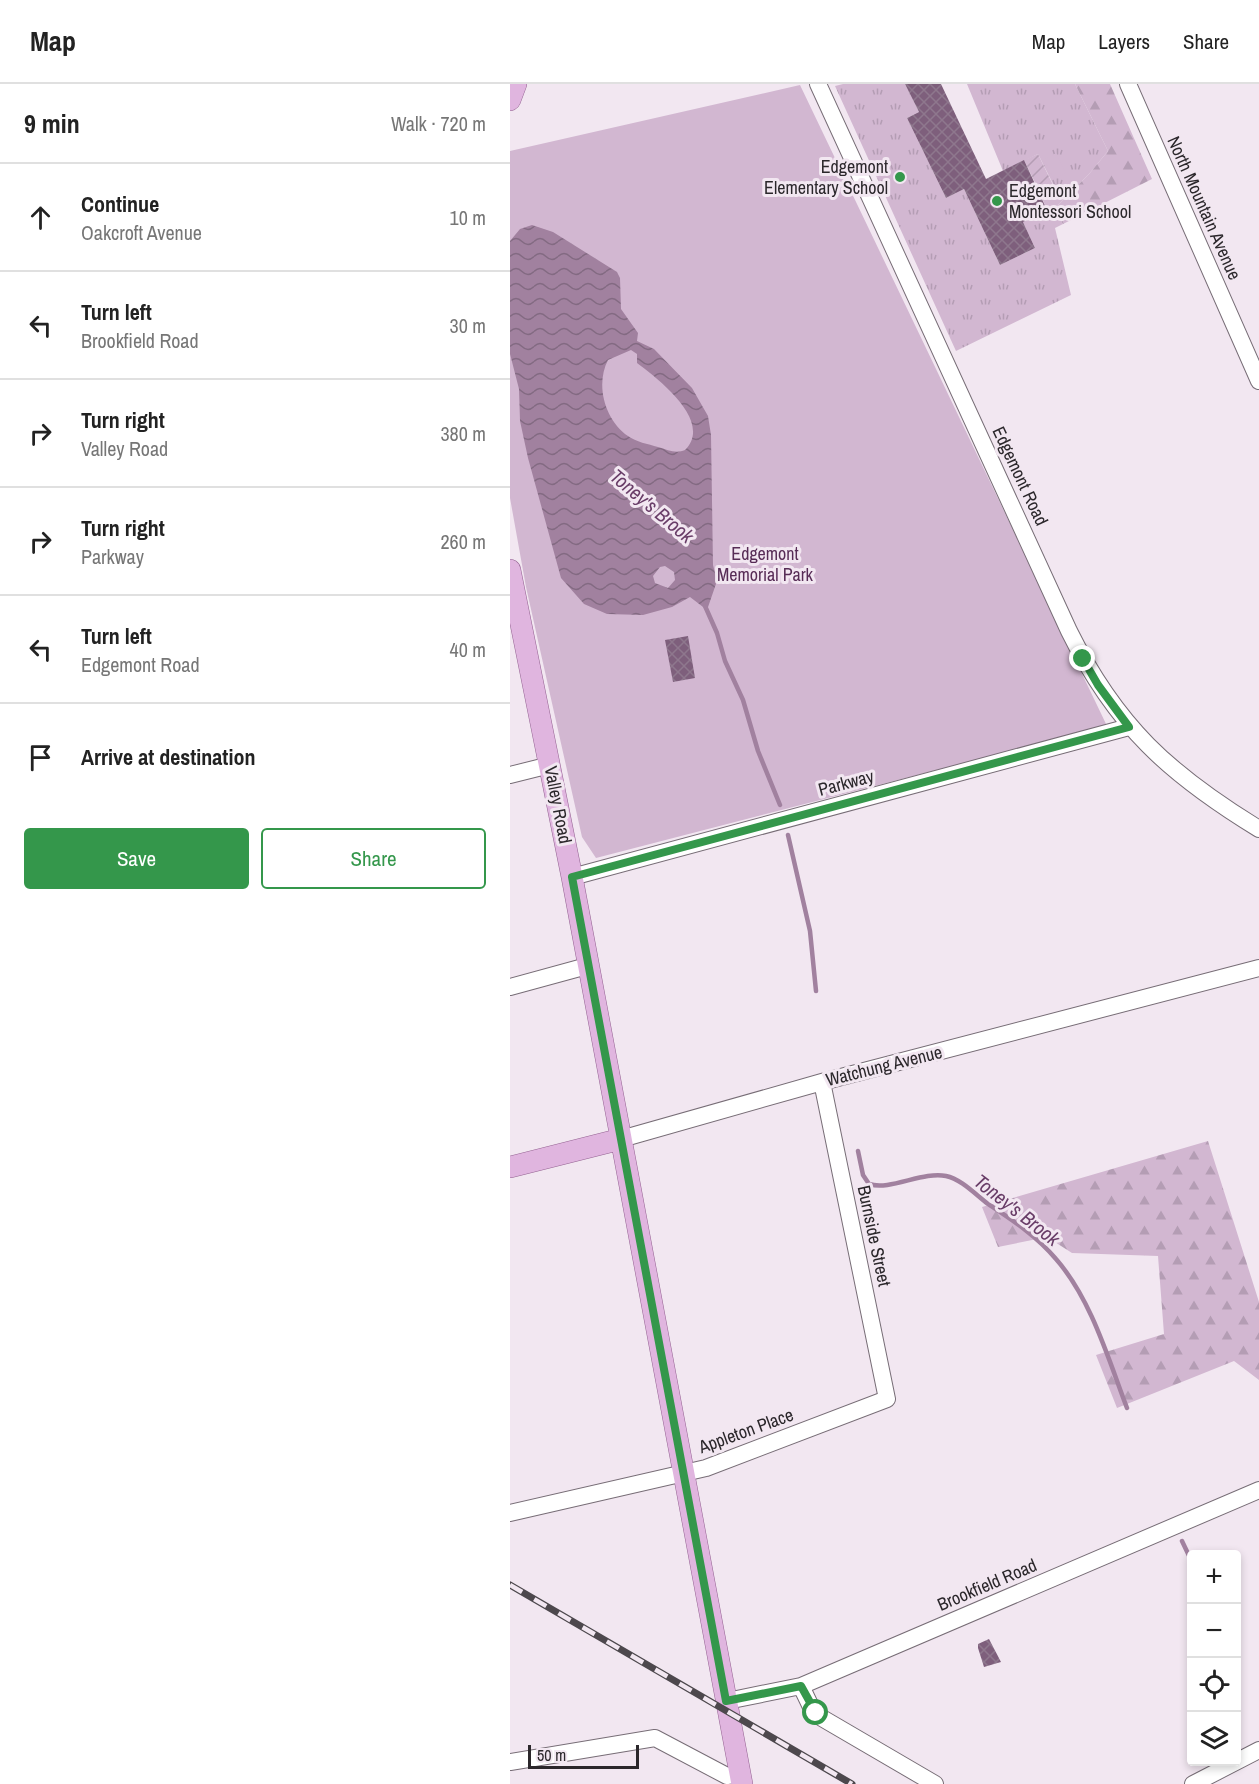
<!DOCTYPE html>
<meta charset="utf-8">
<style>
body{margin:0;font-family:"Archivo Narrow",sans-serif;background:#f2f2f2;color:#222}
.controls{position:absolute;right:18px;bottom:18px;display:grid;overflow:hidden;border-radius:6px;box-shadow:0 3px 9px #0003}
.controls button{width:54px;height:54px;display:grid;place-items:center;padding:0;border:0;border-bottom:2px solid #e0e0e0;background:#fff;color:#222;font:30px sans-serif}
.scale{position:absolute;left:18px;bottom:15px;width:111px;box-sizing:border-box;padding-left:6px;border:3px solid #2b272b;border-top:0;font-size:16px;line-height:21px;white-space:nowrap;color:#2b272b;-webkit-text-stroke:4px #f2e7f1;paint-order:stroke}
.stop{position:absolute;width:18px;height:18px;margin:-14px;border:4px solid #34974b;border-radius:50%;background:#fff}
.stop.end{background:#34974b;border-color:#fff;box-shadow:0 2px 6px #0008}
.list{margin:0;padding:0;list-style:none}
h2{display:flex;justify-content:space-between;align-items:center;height:78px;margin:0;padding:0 24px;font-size:26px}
h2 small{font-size:20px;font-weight:400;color:#767676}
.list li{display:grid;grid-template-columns:39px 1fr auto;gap:18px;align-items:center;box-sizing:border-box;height:108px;padding:0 24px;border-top:2px solid #e0e0e0}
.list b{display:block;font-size:22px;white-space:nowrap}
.list p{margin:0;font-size:20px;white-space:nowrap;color:#767676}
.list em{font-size:20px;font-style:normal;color:#767676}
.actions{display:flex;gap:12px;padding:18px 24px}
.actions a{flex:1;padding:14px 0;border:2px solid #34974b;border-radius:6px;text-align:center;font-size:21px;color:#34974b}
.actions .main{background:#34974b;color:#fff}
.icon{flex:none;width:33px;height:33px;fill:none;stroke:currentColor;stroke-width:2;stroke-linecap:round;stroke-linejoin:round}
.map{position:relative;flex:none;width:749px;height:1700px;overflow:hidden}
header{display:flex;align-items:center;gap:36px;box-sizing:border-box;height:84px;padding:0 30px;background:#fff;border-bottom:2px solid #e0e0e0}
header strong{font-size:28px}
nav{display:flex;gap:33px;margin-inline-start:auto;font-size:21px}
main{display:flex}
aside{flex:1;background:#fff}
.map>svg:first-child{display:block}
</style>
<header>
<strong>Map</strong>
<nav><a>Map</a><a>Layers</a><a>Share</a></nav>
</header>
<main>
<aside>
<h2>9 min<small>Walk · 720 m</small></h2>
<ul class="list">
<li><svg class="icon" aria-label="ahead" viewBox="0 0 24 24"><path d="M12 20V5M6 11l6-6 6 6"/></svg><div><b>Continue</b><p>Oakcroft Avenue</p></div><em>10 m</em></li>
<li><svg class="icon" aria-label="left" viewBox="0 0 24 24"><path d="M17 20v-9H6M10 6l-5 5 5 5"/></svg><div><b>Turn left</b><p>Brookfield Road</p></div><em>30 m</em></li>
<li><svg class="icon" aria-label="right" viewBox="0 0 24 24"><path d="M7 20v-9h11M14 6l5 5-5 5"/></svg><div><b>Turn right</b><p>Valley Road</p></div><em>380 m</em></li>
<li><svg class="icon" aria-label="right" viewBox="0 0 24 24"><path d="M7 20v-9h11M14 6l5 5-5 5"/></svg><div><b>Turn right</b><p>Parkway</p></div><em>260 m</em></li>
<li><svg class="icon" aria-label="left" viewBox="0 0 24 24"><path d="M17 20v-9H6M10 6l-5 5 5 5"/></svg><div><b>Turn left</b><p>Edgemont Road</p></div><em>40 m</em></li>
<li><svg class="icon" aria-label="arrive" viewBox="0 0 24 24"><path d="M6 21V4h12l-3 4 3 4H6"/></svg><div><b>Arrive at destination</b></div></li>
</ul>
<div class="actions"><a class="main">Save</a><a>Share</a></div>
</aside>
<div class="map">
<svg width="749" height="1700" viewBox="0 0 749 1700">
<defs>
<pattern id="grass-tufts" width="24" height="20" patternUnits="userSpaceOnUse" patternTransform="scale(1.5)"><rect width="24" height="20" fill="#d2b7d1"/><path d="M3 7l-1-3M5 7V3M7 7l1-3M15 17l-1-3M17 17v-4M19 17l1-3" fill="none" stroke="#b49db4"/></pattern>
<pattern id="forest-firs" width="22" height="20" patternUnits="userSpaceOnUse" patternTransform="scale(1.5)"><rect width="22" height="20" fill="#d2b7d1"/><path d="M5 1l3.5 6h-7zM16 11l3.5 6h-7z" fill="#b49db4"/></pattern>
<pattern id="garden-furrows" width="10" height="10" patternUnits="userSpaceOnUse" patternTransform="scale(1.5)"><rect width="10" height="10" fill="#d2b7d1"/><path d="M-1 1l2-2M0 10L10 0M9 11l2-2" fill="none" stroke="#b49db4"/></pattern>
<pattern id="water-waves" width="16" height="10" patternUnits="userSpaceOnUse" patternTransform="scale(1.5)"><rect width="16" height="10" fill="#a1819f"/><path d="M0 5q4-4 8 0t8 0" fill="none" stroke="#836a82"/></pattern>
<pattern id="building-cross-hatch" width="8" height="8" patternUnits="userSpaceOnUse" patternTransform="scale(1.5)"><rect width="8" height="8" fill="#7e5f7c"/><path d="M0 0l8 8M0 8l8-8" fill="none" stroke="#8e778d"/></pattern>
</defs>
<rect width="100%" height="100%" fill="#f2e7f1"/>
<path fill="url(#grass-tufts)" d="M333 0H395L409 28 397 34 436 114 454 105 490 181 525 164 513 138 537 126 530 109 544 102 528 70 493 87 457 0H565L598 67 579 90 544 125 553 140 545 144 561 211 446 267 325 2Z"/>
<path fill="url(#forest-firs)" d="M565 0H600L642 95 553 140 544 125 579 90 598 67Z
M698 1057 749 1218V1296L724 1277 607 1324 586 1271 654 1250 648 1172 562 1169 537 1153 488 1163 472 1123Z"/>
<path fill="#d2b7d1" d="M290 1 597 642 86 774 72 753 16 503 0 414V67Z
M546 69 556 89 544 95 534 76Z"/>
<path fill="url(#garden-furrows)" d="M528 70 544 103 530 109 514 76Z"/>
<path fill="url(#water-waves)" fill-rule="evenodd" d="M22 141 43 148 107 188 110 194 111 225 128 249 127 257 144 265 182 304 198 332 201 351 203 481 207 497 197 526 180 513 162 523 133 531 97 530 74 520 51 494 18 374 10 337 9 305 0 270V157L10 145ZM121 266 127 270V279C147 294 204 337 175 366 166 370 158 366 148 363 138 360 126 358 118 352 95 336 85 301 98 276ZM155 482 164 488 165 496 158 504 145 499 143 492 150 483Z"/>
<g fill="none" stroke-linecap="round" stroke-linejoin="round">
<path stroke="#a1819f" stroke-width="4.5" d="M195 522 207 549 215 577 233 616 248 667 270 721
M278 751 300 847 306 907
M348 1067 353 1091 359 1100C380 1107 413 1087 436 1092 451 1095 466 1111 478 1120 502 1136 527 1152 546 1175 581 1215 598 1274 617 1324
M672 1457 682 1478"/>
</g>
<path fill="url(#building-cross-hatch)" d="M395 0H431L476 95 514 76 537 126 513 138 525 164 490 181 454 105 436 114 397 34 409 28Z
M178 552 185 594 163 598 155 556Z
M479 1555 491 1578 474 1583 468 1564V1560Z"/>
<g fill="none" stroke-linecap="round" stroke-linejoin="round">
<defs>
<path id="minor" d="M308 0 559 547C606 642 659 690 749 745
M618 0 749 297
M0 691 40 681
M62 793 619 643
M0 903 77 882
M111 1055 312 998 749 884
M0 1429 196 1384 377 1315 312 998
M291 1602 302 1625 312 1634 425 1700
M217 1617 291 1602 749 1406
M0 1678 145 1654 217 1692 230 1690
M683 1700 749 1666"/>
<path id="major" d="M0 16 6 0
M0 486 62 793 232 1700
M0 1083 111 1055"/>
</defs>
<use href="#minor" stroke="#776d76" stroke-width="18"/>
<use href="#major" stroke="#946392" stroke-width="22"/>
<use href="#minor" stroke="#fff" stroke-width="16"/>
<use href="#major" stroke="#e0b5df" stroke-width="21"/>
<defs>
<path id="rail" d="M0 1501 342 1700"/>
</defs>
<use href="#rail" stroke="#4d484d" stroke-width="7"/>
<use href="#rail" stroke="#f2e7f1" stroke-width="4.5" stroke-dasharray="14" stroke-linecap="butt"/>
</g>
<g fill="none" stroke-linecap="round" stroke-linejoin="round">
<path stroke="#34974b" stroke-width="8" d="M306 1629 291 1602 216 1617 62 793 619 643 588 601 573 575"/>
</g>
<g fill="#34974b" stroke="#f2e7f1" stroke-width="2">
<circle cx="390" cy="93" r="6"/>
<circle cx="487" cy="117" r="6"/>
</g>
<g text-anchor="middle" stroke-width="6" stroke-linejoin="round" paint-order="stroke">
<g font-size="18" fill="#2b272b" stroke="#f2e7f1" text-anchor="end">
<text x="378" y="89">Edgemont<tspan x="378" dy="21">Elementary School</tspan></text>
<text x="499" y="113" text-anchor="start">Edgemont<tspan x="499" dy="21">Montessori School</tspan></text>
</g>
<g font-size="18" fill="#2b272b" stroke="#f2e7f1">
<text transform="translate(694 124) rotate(66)" y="6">North Mountain Avenue</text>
<text transform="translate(510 392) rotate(65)" y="6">Edgemont Road</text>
<text transform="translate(336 699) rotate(-15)" y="6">Parkway</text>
<text transform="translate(48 721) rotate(79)" y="6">Valley Road</text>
<text transform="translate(374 982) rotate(-14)" y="6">Watchung Avenue</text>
<text transform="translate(364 1152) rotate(78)" y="6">Burnside Street</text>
<text transform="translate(236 1347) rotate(-20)" y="6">Appleton Place</text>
<text transform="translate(477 1501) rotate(-23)" y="6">Brookfield Road</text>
</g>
<g font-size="18" fill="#572c56" stroke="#f2e7f1">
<text x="255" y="476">Edgemont<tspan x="255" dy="21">Memorial Park</tspan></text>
</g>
<g font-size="20" font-style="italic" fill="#693d68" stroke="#f2e7f1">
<text transform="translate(142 422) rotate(40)" y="7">Toney's Brook</text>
<text transform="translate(507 1126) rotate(38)" y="7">Toney's Brook</text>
</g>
</g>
</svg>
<div class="controls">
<button>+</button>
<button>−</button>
<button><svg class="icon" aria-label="locate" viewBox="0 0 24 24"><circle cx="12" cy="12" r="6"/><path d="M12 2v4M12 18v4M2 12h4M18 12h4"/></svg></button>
<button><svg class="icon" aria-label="layers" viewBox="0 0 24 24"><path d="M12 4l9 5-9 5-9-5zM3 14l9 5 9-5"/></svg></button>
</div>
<div class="scale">50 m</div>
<div class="stop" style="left:306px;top:1629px"></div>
<div class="stop end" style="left:573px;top:575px"></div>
</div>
</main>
